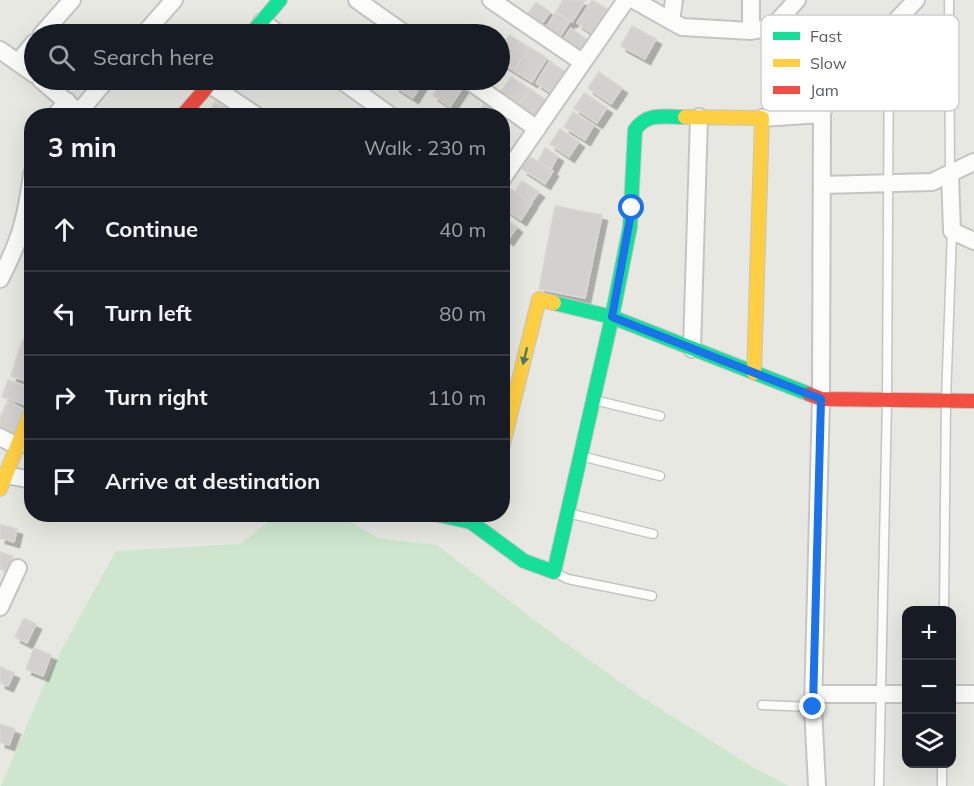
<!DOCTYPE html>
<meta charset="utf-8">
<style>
body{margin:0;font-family:Mulish,sans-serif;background:#20242c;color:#f1f3f6}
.controls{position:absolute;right:18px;bottom:18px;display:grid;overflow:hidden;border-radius:12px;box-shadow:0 6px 24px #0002}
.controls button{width:54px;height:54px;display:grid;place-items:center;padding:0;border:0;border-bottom:2px solid #363941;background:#171b24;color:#f1f3f6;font:30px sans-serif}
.stop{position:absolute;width:18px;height:18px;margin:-14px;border:4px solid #1a73e8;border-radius:50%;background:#fff}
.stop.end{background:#1a73e8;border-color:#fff;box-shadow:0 2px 6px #0008}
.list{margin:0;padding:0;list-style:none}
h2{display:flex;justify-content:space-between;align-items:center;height:78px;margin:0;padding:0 24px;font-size:26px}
h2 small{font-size:20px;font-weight:400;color:#9ea1a6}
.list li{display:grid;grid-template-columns:39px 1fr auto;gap:18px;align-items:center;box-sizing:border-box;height:84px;padding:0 24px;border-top:2px solid #363941}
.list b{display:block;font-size:22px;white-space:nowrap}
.list em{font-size:20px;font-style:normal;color:#9ea1a6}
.icon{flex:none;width:33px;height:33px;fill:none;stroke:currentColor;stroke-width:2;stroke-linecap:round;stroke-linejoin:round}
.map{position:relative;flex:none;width:974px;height:786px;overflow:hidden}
.search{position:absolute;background:#171b24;box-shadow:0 6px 24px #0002;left:24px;top:24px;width:486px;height:66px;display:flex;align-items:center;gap:15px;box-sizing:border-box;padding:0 21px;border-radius:33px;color:#9ea1a6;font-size:22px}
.panel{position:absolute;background:#171b24;box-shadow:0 6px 24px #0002;left:24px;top:108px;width:486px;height:414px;border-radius:24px}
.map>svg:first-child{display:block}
</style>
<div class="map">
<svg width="974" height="786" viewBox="0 0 974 786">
<defs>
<filter id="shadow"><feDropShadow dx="5.5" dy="5.5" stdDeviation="0" flood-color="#0004"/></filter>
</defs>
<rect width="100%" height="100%" fill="#e8e8e2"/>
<path fill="#cee6ce" d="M277 515H339L378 538 437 545 542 626 637 694 754 768 789 786H1L50 671 116 551 240 544Z"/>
<path fill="#d2d1cd" stroke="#d8d6d1" stroke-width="1.5" filter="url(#shadow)" d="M563 0H586L572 22 556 12Z
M592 0 609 10 593 34 577 23Z
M536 2 550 12 538 29 524 19Z
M556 12 570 21 556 43 542 33Z
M632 26 656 39 645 59 621 46Z
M571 28 590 42 579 58 560 44Z
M509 35 529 47 514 71 500 62V50Z
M529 47 547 58 532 82 514 71Z
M549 62 566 72 553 94 536 83Z
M599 72 622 88 611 104 588 88Z
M511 77 530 89 517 108 498 96Z
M397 80H424L413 98 394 86Z
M443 80H457L465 84 450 107 433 95Z
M530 89 548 101 532 123 514 110Z
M584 93 607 108 597 123 574 108Z
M215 102 233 112 230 116H207Z
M484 104 502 113 501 116H477Z
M573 112 594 125 585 140 564 127Z
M560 129 579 142 569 157 550 144Z
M545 148 558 156 551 169 538 161Z
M530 157 553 171 545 184 522 169Z
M522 181 539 192 531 203 515 192Z
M511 189 532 203 521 220 502 207V202Z
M555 206 602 215 585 298 539 289Z
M502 216 517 227 508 240 502 236Z
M23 339 32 342V361L17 356Z
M17 356 32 361V383L11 376Z
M8 380 30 388 24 404 2 397Z
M8 401 27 411 15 437 0 431V418Z
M0 524 17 529 14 542 0 538Z
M0 552 13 556 8 572 0 569Z
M24 618 36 624 27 643 15 637Z
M34 648 51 655 43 676 26 669Z
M0 667 14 673 8 686 0 683Z
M0 724 15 729 9 745 0 742Z"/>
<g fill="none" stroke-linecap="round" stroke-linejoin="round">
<defs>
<path id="lane" d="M949 0 950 174
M594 400 660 416
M581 456 660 476
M568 513 653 534
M556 573 568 579 652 596
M944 610 946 401 952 231
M762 705 813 707
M879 786 887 400 889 31
M942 786V764"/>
<path id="street" d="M357 0 405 34
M491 0 582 62
M634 0 682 27 751 31 767 28 778 21 797 0
M671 21 674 0
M262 22 279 34
M751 31V0
M42 34 72 0
M144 34 174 0
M0 50 34 74
M19 61 34 43
M41 80 83 116
M341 80 391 116
M468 80 537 129
M209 84 257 116
M79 112 106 80
M55 116 67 101
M762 118 822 114
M950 174 952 231 974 241
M502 179 626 0
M823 185 932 182 974 162
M0 279C21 239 26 218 32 174
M692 349 699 117
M0 437 17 446
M6 475 32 480
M0 607 18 568
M814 694H906
M952 694H974
M817 786 813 707 821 399 822 114 828 91 916 0"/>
<path id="fast" d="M251 34 280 0
M685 117C665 117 647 112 635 130L630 227 612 317 809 394
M434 514 471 522 524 561 554 572 612 317 554 303"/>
<path id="slow" d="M685 117 762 118 754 373
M502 448 539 299 554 303
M0 489 32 410"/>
<path id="jam" d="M182 116 213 80
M809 394 821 399 974 401"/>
</defs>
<use href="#lane" stroke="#c4c4c3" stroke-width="11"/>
<use href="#street" stroke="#c4c4c3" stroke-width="20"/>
<use href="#fast" stroke="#c4c5c4" stroke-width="16"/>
<use href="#slow" stroke="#c4c5c4" stroke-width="16"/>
<use href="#jam" stroke="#c4c5c4" stroke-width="16"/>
<use href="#lane" stroke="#fcfcfb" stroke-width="8"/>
<use href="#street" stroke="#fcfcfb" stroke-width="16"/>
<use href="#fast" stroke="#16e098" stroke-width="14"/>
<use href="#slow" stroke="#ffcf43" stroke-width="14"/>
<use href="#jam" stroke="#f24e42" stroke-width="14"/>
</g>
<defs><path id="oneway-solid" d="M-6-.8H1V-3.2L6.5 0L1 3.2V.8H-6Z" transform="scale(1.5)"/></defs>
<use fill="#477c6e" href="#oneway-solid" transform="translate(525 356) rotate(104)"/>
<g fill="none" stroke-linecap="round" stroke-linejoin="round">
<path stroke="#1a73e8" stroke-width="8" d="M632 208 612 317 821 399 813 707"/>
</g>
<rect x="761" y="15" width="198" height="96" rx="9" fill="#fff" stroke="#cdcecf" stroke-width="1.5"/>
<rect x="773" y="32" width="27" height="8" fill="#16e098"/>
<rect x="773" y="59" width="27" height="8" fill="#ffcf43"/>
<rect x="773" y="86" width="27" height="8" fill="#f24e42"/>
<g font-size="16" fill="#575a60">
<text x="810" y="42">Fast</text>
<text x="810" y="69">Slow</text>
<text x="810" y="96">Jam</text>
</g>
</svg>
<div class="controls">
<button>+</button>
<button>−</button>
<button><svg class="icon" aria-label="layers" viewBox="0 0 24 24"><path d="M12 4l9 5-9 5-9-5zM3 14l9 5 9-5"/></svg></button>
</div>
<div class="stop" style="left:632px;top:208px"></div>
<div class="stop end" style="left:813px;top:707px"></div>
<div class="search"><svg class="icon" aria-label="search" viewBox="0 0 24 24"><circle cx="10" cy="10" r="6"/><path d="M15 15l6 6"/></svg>Search here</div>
<section class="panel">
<h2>3 min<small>Walk · 230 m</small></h2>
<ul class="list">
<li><svg class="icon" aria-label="ahead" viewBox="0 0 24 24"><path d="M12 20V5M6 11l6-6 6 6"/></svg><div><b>Continue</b></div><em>40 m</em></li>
<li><svg class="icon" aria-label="left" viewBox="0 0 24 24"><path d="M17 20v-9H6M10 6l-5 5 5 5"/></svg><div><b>Turn left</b></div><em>80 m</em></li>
<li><svg class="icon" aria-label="right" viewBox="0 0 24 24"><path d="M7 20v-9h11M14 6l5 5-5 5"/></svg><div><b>Turn right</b></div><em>110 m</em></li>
<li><svg class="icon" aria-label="arrive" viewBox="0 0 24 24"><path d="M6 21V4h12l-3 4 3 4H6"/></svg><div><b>Arrive at destination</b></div></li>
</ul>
</section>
</div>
